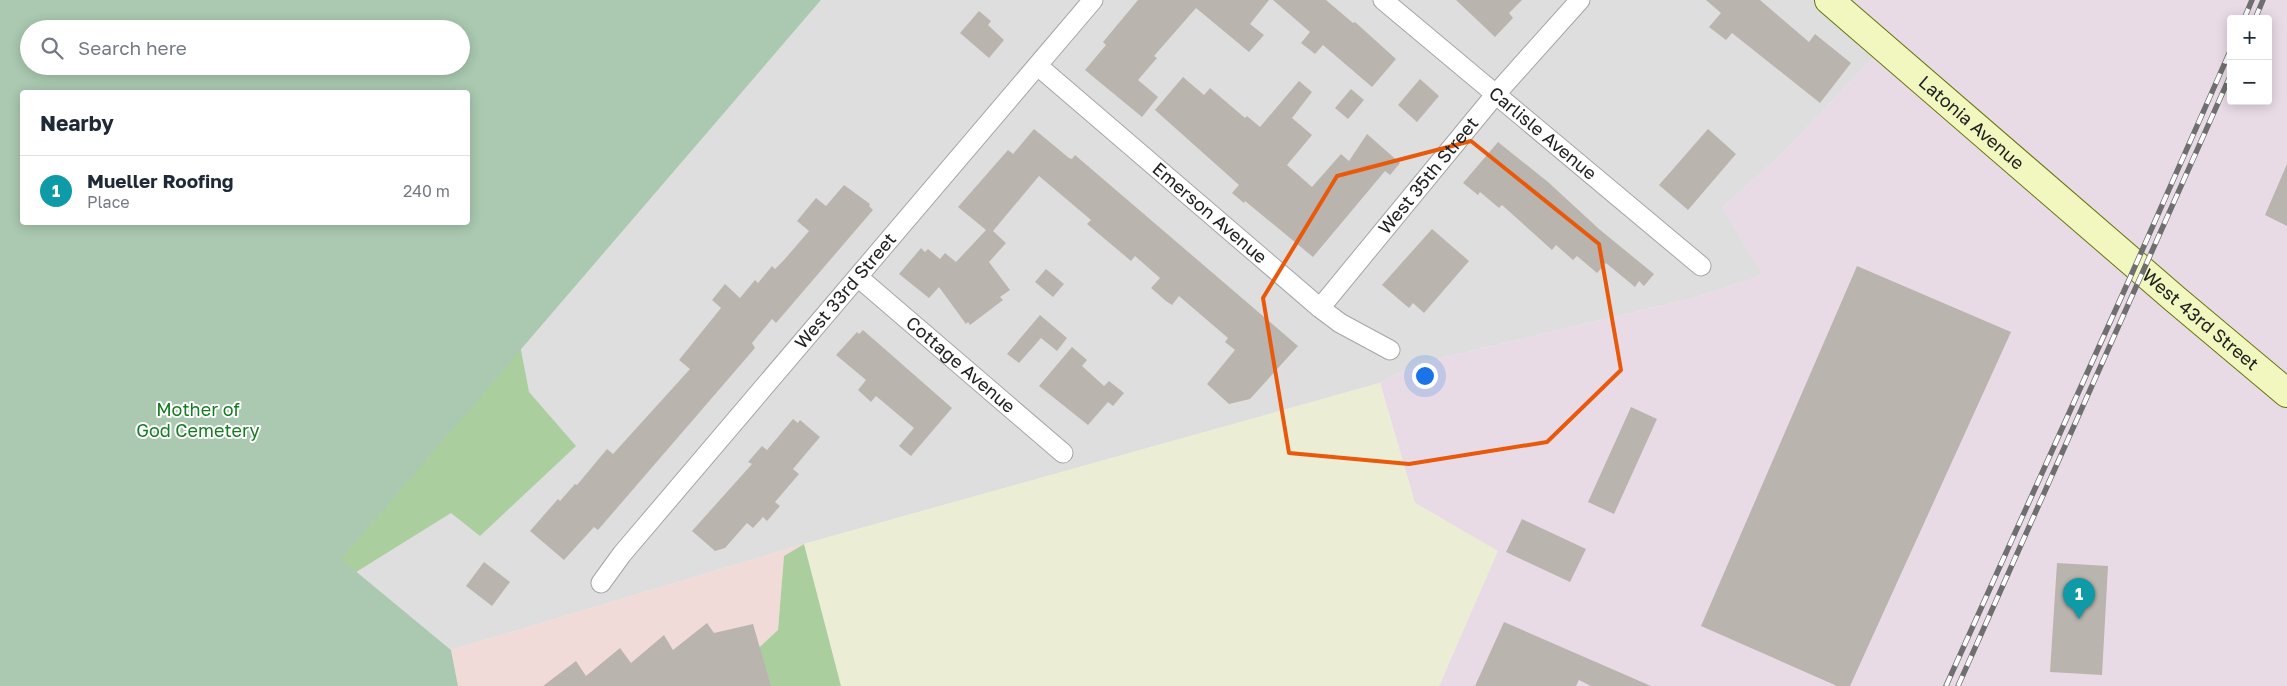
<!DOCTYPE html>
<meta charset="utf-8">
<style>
body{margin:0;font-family:"Golos Text",sans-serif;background:#f6f6f7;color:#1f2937}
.controls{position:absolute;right:15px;top:15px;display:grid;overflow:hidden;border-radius:5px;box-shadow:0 2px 12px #0003}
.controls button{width:45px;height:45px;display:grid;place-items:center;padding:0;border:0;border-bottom:1px solid #e0e1e3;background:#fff;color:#1f2937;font:25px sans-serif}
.you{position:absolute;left:1424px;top:375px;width:18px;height:18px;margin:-12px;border:4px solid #fff;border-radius:50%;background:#1a73e8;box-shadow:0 0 0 8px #1a73e833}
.badge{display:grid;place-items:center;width:32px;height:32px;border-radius:50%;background:#c8120a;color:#fff;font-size:16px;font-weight:700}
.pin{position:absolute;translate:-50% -41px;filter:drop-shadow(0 1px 2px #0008)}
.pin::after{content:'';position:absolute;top:26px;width:18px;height:15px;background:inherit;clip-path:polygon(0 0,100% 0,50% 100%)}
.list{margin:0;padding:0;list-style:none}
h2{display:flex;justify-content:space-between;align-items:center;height:65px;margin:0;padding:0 20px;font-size:21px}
h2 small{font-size:16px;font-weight:400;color:#747a83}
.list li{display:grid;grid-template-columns:32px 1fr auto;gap:15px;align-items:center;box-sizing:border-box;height:70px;padding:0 20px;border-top:1px solid #e0e1e3}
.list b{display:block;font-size:19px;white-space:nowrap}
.list p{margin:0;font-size:16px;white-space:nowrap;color:#747a83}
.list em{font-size:16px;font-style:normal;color:#747a83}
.icon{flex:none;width:28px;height:28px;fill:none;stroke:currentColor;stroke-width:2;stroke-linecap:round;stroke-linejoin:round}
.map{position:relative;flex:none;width:2287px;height:686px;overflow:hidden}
.search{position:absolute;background:#fff;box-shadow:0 2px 12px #0003;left:20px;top:20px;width:450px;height:55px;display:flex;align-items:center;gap:12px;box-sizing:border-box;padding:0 18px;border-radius:28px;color:#747a83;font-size:19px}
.panel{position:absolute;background:#fff;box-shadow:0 2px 12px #0003;left:20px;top:90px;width:450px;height:135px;border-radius:5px}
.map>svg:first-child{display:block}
</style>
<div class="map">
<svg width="2287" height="686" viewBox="0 0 2287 686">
<rect width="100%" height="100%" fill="#f1eee8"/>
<path fill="#dfdede" d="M821 0H1829L1883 47 1782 154 1722 208 1764 275 1694 298 1416 364 1380 383 804 544 451 650 341 559Z"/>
<path fill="#f0dbd9" d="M804 544 784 556 778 630 737 668 734 686H458L451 650Z"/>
<path fill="#e9dbe6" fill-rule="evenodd" d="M1829 0H2287V686H1439L1497 551 1415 503 1380 383 1416 364 1694 298 1763 275 1722 208 1782 154 1883 47ZM2231 19H2268V101H2231Z"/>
<path fill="#ebeed5" d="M1380 383 1415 503 1498 551 1439 686H841L804 544Z"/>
<path fill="#abce9f" d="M516 324 529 392 576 446 480 536 451 513 271 625 0 686V684Z
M804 544 841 686H734L737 668 778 630 784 556Z"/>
<path fill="#aac9b0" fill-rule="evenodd" d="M0 0H821L341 559 451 650 458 686H0ZM29 29H461V66H29ZM22 92H468V222H22Z"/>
<path fill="#bab4ae" d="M1138 0H1269L1250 24 1264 35 1249 52 1196 8 1154 56 1157 58 1138 80 1158 97 1142 117 1085 70 1106 45 1103 42Z
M1273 0H1326L1353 23 1355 22 1396 59 1372 87 1323 45 1315 54 1301 43 1310 32Z
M1456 0H1522L1509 13 1513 18 1495 37Z
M1706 0H1760L1809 42 1815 34 1851 63 1820 103 1732 33 1726 40 1709 27 1721 13Z
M979 11 991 21 988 25 1004 40 989 58 960 33Z
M1183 77 1204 95 1210 88 1245 118 1247 116 1260 127 1299 81 1312 92 1292 118 1312 135 1287 165 1312 187 1341 154 1349 161 1367 134 1400 163 1390 175 1385 171 1313 257 1245 201 1244 203 1232 193 1239 185 1155 110Z
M1420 79 1439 96 1417 122 1398 105Z
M1351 89 1364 100 1348 119 1335 108Z
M1034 129 1069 158 1072 159 1075 155 1298 346 1250 399 1229 404 1207 384 1235 350 1225 342 1228 338 1179 296 1172 305 1166 301 1151 288 1160 278 1135 256 1131 261 1087 224 1091 220 1039 176 993 231 1006 243 989 262 1010 290 1000 297 1003 300 970 325 968 322 966 324 939 287 929 298 899 274 921 248 925 252 928 249 940 259 945 253 956 262 986 230 958 207 1008 150 1013 154Z
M1708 129 1736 154 1688 210 1659 185Z
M1498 142 1548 182 1599 229 1654 274 1644 286 1639 281 1635 287 1606 263 1597 273 1577 256 1573 260 1556 245 1552 250 1502 205 1499 208 1480 192 1478 195 1463 183Z
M2287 164V226L2265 215Z
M844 185 870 204 869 206 873 210 776 323 772 319 752 343 755 348 598 530 594 527 564 560 530 531 558 499 560 501 575 484 577 485 607 449 613 454 690 369 679 360 721 308 712 300 725 284 740 298 755 280 758 283 772 266 775 269 784 260 809 231 797 221 816 198 826 206Z
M1432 229 1469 261 1424 313 1413 303 1409 308 1382 285Z
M1857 266 2011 332 1850 686H1837L1701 626Z
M1046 269 1064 284 1053 297 1035 282Z
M1040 315 1067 338 1057 351 1041 338 1019 363 1007 354Z
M863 330 952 408 911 456 899 446 914 428 876 396 871 402 858 390 866 380 836 355 857 332 859 334Z
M1072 347 1087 360 1082 366 1104 386 1109 381 1124 393 1113 406 1108 402 1088 425 1039 386Z
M1631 407 1657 419 1614 514 1588 502Z
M793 419 798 423 800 420 820 437 793 469 799 474 775 502 780 506 767 521 763 517 753 528 747 523 725 548 715 551 692 531 752 464 748 462 762 446 767 450Z
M1522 519 1586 549 1570 582 1506 552Z
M484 562 510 582 492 606 466 586Z
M2057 563 2108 566 2102 675 2050 672Z
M1504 622 1651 686H1591L1579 680 1576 686H1475Z
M707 623 714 633 753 624 771 686H543L576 661 586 676 620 648 631 663 664 635 673 650Z"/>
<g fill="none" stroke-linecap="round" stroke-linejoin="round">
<defs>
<g id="street">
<path id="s1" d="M1383 0 1701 266"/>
<path id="s2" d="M1038 66 1320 308 1340 323 1390 350"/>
<path id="s3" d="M858 277 1063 453"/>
<path id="s4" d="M1320 308 1495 95 1580 0"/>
<path id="s5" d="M601 583 622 554 1093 0"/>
</g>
<g id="secondary">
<path id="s6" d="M1829 0 2175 299 2287 393"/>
</g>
</defs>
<use href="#street" stroke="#a5a5a5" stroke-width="21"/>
<use href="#secondary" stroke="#65750b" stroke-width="30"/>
<use href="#street" stroke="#fff" stroke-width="19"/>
<use href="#secondary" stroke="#f2f7c0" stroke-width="28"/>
<defs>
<path id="rail" d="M2244 19 2252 0
M2255 19 2263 0
M1946 686 2129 280 2231 49
M1958 686 2231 74"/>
</defs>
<use href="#rail" stroke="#6f6f6f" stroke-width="5.5"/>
<use href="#rail" stroke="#fff" stroke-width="4" stroke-dasharray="11" stroke-linecap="butt"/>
</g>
<path fill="none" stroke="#e8590c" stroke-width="4" stroke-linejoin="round" d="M1471 141 1599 244 1621 370 1547 442 1409 464 1289 453 1263 298 1337 176Z"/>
<g text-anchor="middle" stroke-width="4" stroke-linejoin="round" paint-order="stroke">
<g font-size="18" fill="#212121" stroke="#fff">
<text dy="6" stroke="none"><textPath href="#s6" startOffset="188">Latonia Avenue</textPath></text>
<text dy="6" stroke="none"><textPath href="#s1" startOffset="208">Carlisle Avenue</textPath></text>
<text dy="6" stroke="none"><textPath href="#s4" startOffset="171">West 35th Street</textPath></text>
<text dy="6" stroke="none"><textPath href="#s2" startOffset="226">Emerson Avenue</textPath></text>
<text dy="6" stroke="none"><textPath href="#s5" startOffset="381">West 33rd Street</textPath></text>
<text dy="6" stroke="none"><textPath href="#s6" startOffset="490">West 43rd Street</textPath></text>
<text dy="6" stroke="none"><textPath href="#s3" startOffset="135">Cottage Avenue</textPath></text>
</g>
<g font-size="18" fill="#127c1f" stroke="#fff">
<text x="198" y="416">Mother of<tspan x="198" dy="21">God Cemetery</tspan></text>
</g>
</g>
</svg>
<div class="controls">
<button>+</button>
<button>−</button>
</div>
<div class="you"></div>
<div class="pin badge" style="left:2079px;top:619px;background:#0f9aa8">1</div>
<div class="search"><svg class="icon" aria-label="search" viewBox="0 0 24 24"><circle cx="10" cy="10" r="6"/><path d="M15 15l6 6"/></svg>Search here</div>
<section class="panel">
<h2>Nearby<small></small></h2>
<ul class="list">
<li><span class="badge" style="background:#0f9aa8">1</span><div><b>Mueller Roofing</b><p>Place</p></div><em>240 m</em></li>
</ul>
</section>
</div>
